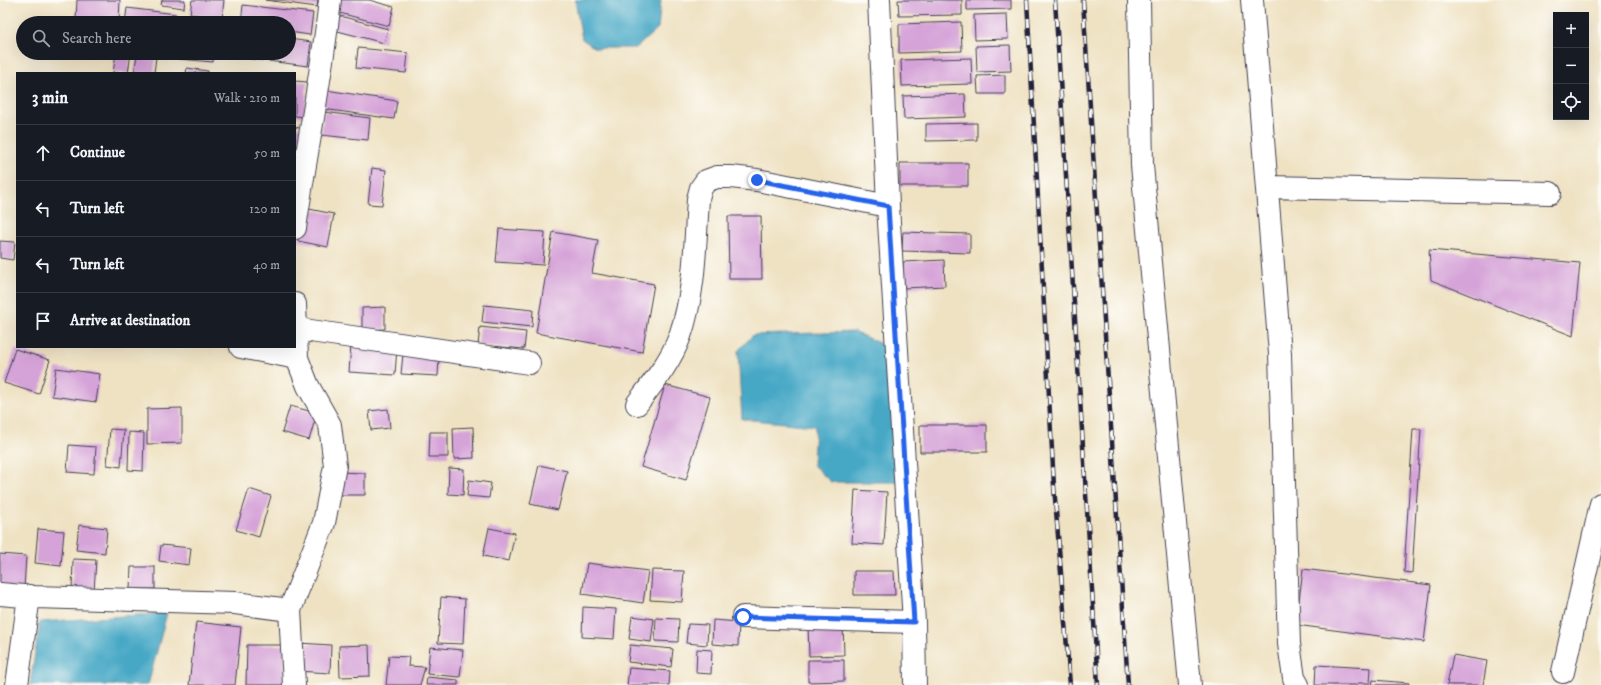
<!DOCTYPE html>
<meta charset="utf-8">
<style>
body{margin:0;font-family:"IM FELL DW Pica",serif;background:#20242c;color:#f1f3f6}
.controls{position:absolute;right:12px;top:12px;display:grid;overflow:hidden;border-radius:0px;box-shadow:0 4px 16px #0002}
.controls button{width:36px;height:36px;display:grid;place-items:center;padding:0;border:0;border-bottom:1px solid #363941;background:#171b24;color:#f1f3f6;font:20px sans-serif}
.stop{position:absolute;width:12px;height:12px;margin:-9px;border:3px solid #2563eb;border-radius:50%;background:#fff}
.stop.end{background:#2563eb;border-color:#fff;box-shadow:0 1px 4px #0008}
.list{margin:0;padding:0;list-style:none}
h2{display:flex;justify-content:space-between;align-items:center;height:52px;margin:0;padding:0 16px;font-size:17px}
h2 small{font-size:13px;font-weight:400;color:#9ea1a6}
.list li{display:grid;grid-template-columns:26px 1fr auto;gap:12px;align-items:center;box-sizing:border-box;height:56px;padding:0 16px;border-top:1px solid #363941}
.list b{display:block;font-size:15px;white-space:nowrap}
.list em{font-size:13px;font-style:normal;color:#9ea1a6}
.icon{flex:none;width:22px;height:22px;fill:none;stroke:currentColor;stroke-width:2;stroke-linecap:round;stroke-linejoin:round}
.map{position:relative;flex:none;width:1601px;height:685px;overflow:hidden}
.search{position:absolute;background:#171b24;box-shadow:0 4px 16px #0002;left:16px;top:16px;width:280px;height:44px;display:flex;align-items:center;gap:10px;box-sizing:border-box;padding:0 14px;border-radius:22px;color:#9ea1a6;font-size:15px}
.panel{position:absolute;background:#171b24;box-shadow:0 4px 16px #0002;left:16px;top:72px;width:280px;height:276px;border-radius:0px}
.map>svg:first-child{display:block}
</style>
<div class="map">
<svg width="1601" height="685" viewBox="0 0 1601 685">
<rect width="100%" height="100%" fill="#fdfcf7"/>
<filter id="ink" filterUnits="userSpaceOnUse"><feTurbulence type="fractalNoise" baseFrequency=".025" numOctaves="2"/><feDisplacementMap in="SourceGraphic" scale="8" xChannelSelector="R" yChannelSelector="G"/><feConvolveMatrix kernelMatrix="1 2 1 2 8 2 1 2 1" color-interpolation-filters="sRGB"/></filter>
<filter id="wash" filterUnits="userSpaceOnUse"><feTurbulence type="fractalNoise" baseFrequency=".012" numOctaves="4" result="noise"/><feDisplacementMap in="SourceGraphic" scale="16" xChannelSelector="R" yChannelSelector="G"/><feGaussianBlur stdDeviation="0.9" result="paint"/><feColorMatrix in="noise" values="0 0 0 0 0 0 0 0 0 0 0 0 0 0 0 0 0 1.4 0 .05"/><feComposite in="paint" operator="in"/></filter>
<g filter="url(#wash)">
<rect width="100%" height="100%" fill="#efe2c3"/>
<path fill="#46a8c6" stroke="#346580" d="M575 0H661L658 28 636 48H595L582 39Z
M854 332 890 348 898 482H831L813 465 815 426 742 419 738 351 753 335Z
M167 613 148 685H30L40 622Z"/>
<g id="blocks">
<path fill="#d5a3d8" d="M77 0H120L119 22 76 20Z
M162 0H185L184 8 161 5Z
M192 0H224L222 18 190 14Z
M265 0H318L317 7Z
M335 0H369L394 7 389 26 332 11Z
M898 0H962V15L899 16Z
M967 0H1011V9L967 10Z
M243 5 313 13 310 35 289 32V23H241Z
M127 8 176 14 175 23H125Z
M333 14 388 29 384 43 330 29Z
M1007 14 1008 39 975 40 974 15Z
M185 17 218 21V23H184Z
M961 22 962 51 899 53V24Z
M289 39 311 42 308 66 228 56 229 53H289Z
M1010 45 1011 71 977 72 976 46Z
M358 48 408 53 406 73 356 68Z
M116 53H131L128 73H113Z
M180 53H214L213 62 179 59Z
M137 55 156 57 154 73H134Z
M971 58 972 84 902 86 901 60Z
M187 68 208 71V73H186Z
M1005 75V94H978L977 76Z
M295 81 307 82 305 117 295 116Z
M326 90 397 101 394 119 323 109Z
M965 94 966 117 904 119 903 96Z
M324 112 370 118 368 140 321 135Z
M977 123V140L926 141V124Z
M295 127 304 129 300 155H295Z
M900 163H968V186H900Z
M372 168 386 170 382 205 368 204Z
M304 208 334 214 328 247 298 241Z
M728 216H761L762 279H729Z
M499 229 545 232 543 265 496 262Z
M553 232 598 240 592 273 654 284 642 352 536 333Z
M903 232 970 234V253L902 251Z
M0 241 15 242 13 260 0 258Z
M1429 250 1580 263 1573 336 1431 280Z
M944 260 945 286 904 288 903 262Z
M484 305 533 310 532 327 482 322Z
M385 307V329L362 330V308Z
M480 327 526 332 524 349 478 345Z
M351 344 397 347 395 375 349 372Z
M15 349 50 360 39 394 4 383Z
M403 354 439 357 438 376 401 374Z
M56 368 100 374 96 402 52 396Z
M665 385 710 397 686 480 641 467Z
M290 406 317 413 309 440 282 432Z
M182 408V443L147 444V409Z
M388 409 390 428 371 430 369 411Z
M920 425H987V452H920Z
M473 427 474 458 454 459 453 428Z
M110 429 124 430 121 467 107 465Z
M1413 429H1421L1412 573 1404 572Z
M129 432 144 433 143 471 128 470Z
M430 432H448V457H429Z
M69 445 96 447 94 474 67 472Z
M539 465 567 471 558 510 530 504Z
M449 468 464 469 463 495 448 494Z
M337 472 365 473V495H337Z
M469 480 491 483 489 498 467 496Z
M249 489 271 496 259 537 236 530Z
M855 490 887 492 884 545 852 543Z
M79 525 107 528 105 553 76 550Z
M489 528 515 533 509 561 483 556Z
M38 529 64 531 61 566 35 563Z
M161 545 191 548 189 565 159 561Z
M0 554 26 556 24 589 0 587Z
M73 559 96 560 94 591H72Z
M587 563 648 571 643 603 582 594Z
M131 567H155V589H130Z
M1303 569 1431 585 1424 642 1296 625Z
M652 570 684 571 682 602 650 600Z
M854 571H894L895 595H854Z
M441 597 465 599 463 644 438 643Z
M583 607 616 609 614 639 582 637Z
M632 616 654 619 651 642 629 639Z
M656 618 679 619 678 642 655 641Z
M713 620 739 622 738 646 712 644Z
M196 622 241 627 235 685H189Z
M688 624 708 625 707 645 686 643Z
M843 624 844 655 809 656 808 625Z
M298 643 331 645 330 673 297 671Z
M247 645H285L284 685H246Z
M369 645 370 676 340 677 339 646Z
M630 645 673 649 671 667 628 662Z
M430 647 463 650 460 677 427 674Z
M697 649 712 650 711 674 696 673Z
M1453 655 1487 661 1483 685H1447Z
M389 656 409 657 408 666 425 667 420 685H386Z
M808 660H844V681L808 682Z
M1316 665 1371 668 1370 683H1358L1357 685H1315Z
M629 668 670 671 669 685H627Z
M427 677 458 680V685H426Z
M1373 680 1409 683 1408 685H1372Z"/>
</g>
</g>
<g filter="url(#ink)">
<use href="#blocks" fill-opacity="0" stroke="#413f4f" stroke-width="1"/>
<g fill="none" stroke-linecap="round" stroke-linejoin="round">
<defs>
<path id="minor" d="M879 0 888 206 914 622 915 685
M1139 0 1142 165 1190 685
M1252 0 1280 354 1289 644 1294 678 1298 685
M1267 187 1550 193
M295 228C306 152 322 76 330 0
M297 329 529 363
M241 347 297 358
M637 404C653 383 671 361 680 336 695 293 695 245 698 199L701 188 706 181 717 177H731L757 180 888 206
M0 594 35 597 235 603 290 610
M743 617 914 622
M1563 672 1601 504
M17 685 29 596
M294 685 290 610 324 523 335 466 330 425 308 386 297 358 295 304"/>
</defs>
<use href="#minor" stroke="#413f4f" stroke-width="24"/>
<use href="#minor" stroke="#fff" stroke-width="22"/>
<defs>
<path id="rail" d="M1027 0 1054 486 1070 685
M1055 0 1098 685
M1083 0 1128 685"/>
</defs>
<use href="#rail" stroke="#22223b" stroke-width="4.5"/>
<use href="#rail" stroke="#fdfcf7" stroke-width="3" stroke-dasharray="9" stroke-linecap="butt"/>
</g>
</g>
<g fill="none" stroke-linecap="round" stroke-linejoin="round" filter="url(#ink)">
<path stroke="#2563eb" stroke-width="5" d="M743 617 914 622 888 206 757 180"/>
</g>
</svg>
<div class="controls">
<button>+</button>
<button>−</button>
<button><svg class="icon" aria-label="locate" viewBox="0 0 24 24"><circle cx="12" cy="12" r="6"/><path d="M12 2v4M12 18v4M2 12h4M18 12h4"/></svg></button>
</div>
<div class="stop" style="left:743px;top:617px"></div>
<div class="stop end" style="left:757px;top:180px"></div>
<div class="search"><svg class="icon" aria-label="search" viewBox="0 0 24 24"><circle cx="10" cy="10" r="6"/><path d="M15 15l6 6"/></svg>Search here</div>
<section class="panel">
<h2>3 min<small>Walk · 210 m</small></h2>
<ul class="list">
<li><svg class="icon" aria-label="ahead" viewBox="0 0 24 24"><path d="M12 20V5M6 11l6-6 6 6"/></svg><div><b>Continue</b></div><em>50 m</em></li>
<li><svg class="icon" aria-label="left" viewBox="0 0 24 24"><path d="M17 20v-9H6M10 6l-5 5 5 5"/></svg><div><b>Turn left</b></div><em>120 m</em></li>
<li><svg class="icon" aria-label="left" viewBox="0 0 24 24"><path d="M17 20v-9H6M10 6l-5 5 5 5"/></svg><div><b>Turn left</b></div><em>40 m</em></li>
<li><svg class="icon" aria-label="arrive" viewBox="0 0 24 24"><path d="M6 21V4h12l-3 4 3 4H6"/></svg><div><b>Arrive at destination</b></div></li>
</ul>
</section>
</div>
